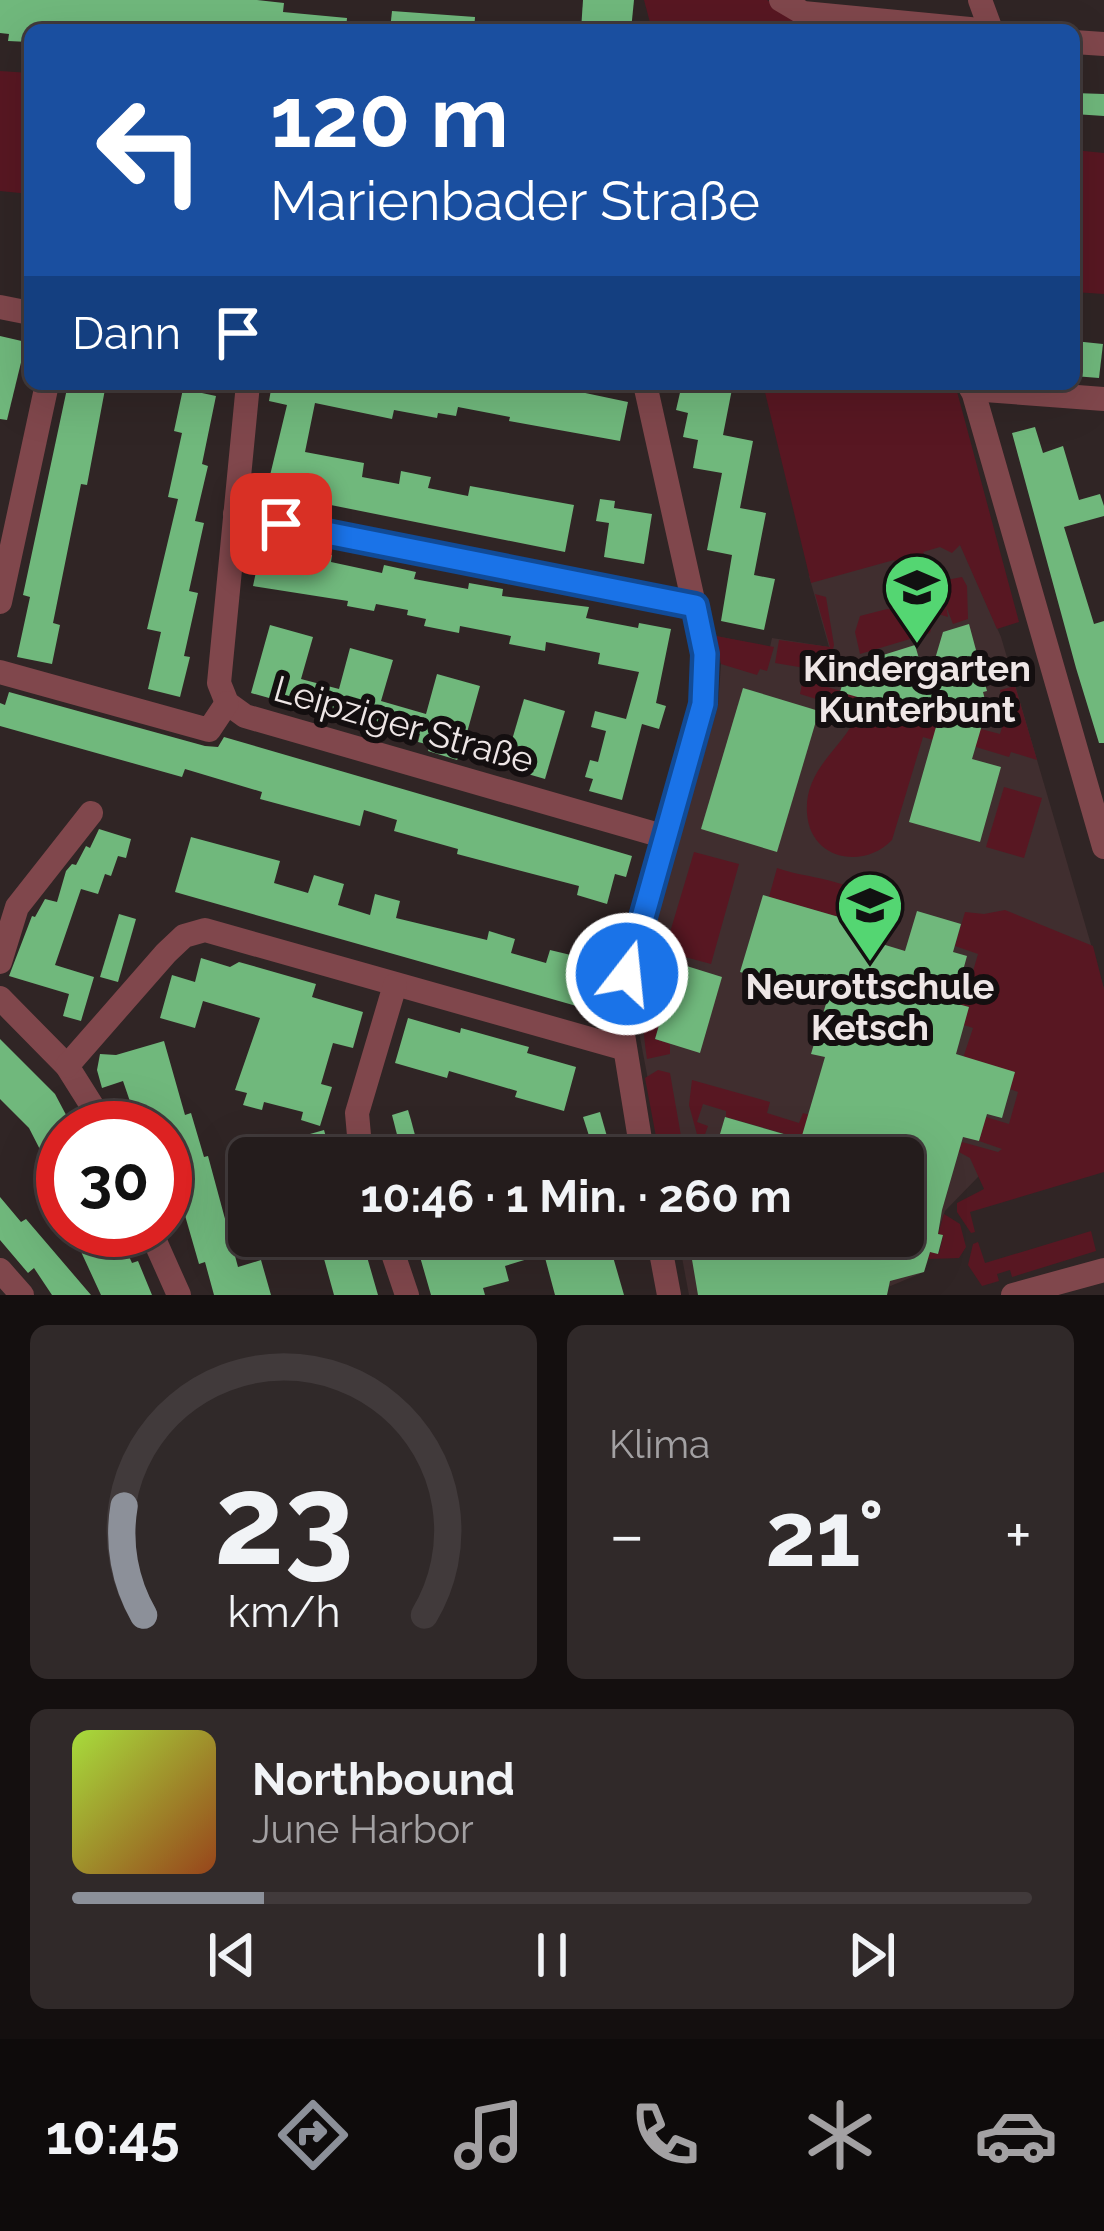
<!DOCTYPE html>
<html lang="de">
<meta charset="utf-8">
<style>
:root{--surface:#241c1c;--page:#302929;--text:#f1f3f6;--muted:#a3a1a3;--line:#413a3b;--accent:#8c9099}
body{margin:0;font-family:Raleway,sans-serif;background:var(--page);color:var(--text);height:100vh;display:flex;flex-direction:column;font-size:45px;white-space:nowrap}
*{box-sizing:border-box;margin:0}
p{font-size:39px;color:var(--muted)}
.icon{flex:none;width:66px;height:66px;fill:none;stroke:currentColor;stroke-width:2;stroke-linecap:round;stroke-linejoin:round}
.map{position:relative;height:1295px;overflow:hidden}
.side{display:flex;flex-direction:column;gap:30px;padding:30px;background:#140f0f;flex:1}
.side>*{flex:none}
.hud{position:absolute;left:24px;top:24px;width:1056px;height:366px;border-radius:18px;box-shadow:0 12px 48px #0002,0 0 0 3px var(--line);background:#1a4fa0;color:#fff;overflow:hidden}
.speed{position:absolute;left:36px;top:1101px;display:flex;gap:24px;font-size:60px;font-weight:700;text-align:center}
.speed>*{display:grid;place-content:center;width:156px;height:156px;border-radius:50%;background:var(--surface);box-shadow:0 12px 48px #0002,0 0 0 3px var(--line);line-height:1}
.speed .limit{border:18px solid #d22;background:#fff;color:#111}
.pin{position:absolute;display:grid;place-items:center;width:102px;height:102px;color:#fff;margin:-51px;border-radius:24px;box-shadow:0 6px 18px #0006}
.me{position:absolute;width:132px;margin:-66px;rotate:16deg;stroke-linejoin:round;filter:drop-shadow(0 0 9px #0008)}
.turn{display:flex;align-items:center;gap:42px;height:252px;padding:0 48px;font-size:54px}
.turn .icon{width:156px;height:156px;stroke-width:2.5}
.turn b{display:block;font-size:84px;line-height:102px}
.then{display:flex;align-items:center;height:114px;padding:0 48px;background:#0003;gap:24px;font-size:45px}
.big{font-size:90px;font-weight:700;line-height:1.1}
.side .widget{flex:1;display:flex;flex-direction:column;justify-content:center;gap:18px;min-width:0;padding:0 42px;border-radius:18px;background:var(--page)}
.side .dial{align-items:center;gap:0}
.dial svg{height:312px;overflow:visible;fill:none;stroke:var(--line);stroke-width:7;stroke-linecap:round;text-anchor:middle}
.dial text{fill:var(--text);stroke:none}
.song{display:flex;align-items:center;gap:36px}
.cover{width:144px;height:144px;border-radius:18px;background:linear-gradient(135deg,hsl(80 70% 55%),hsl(20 70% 35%))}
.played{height:12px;border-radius:6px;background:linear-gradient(90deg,var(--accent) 20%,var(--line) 20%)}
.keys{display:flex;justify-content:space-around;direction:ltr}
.heat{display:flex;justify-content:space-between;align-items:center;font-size:66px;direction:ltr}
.side .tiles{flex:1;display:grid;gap:30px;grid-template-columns:1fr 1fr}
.widget:last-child{grid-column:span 2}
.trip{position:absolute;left:228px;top:1137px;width:696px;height:120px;border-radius:18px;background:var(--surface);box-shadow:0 12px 48px #0002,0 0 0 3px var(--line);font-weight:700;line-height:120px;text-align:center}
.menu{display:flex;height:192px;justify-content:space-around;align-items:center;background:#0e0b0b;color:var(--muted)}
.menu .icon{width:84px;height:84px}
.menu .active{color:var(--accent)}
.menu b{font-size:54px;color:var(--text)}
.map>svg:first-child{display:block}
.built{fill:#402e2f}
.green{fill:#581722}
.building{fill:#70b87c}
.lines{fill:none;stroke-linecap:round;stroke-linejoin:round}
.minor{stroke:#80474c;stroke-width:24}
.route-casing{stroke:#114b97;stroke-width:30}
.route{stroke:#1a73e8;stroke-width:21}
.labels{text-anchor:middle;stroke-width:12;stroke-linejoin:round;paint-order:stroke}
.poi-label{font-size:36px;font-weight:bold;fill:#eee6e6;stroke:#140f10}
.street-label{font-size:36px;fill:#eee6e6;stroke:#140f10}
</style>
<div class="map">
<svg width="1104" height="1295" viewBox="0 0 1104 1295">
<rect width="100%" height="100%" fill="#302525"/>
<polygon class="built" points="955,532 1001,637 1104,989 1010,1144 945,1211 924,1272 869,1295 689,1295 678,1236 903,1236 903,1158 663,1158 638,1027 638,981 718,706 721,664 716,636 770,647 772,638 829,647 809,576"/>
<g class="green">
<polygon points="644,0 767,0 802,23 834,30 652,30"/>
<polygon points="0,71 30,73 30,194 0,191"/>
<polygon points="1074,150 1104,153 1104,294 1074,292"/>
<polygon points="763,384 955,384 1019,622 997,629 960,545 952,553 940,547 923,552 936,577 931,578 914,568 898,568 894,560 811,583"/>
<polygon points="962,577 967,586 968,619 953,624 946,606 948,617 935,613 930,633 860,654 855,632 860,616 887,609 928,612 937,597 936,582"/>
<path d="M815,594L826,597L834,645L824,686L979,732L981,729L1000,734L1006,715L1000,690L1015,686L1037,760L1011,752L1009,757L966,744L963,749L923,737L892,840C863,870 810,860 807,813C804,768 843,749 858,713L836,706L832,712L826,702L800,694L805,668L775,663L779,640L830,647Z"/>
<polygon points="716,636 774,647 767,671 760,669 757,675 721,664"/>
<polygon points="1004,787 1042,798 1024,858 986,847"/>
<path d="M694,852L739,864L711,964L674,954L659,957L654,976L671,983L655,1039L670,1044V1054L647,1059C640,1015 642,979 655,936L668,939Z"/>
<path d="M777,868C806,878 834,877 861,893L853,921L769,897Z"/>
<polygon points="1005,910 1093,946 1104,989 1104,1172 970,1212 975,1232 971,1233 957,1212 957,1203 984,1189 970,1158 959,1152 962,1142 998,1152 1002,1149 979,1141 986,1117 1009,1124 1018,1092 1010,1089 1015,1072 962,1061 973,1028 964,1025 969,1007 954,1003 959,983 969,985 978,954 955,946 965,912 984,914"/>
<polygon points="658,1070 670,1073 681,1136 689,1158 660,1158 645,1078"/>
<polygon points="692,1080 770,1102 767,1113 799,1123 803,1113 823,1119 817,1143 726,1117 726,1111 703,1104 697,1122 708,1126 704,1137 698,1138 689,1105"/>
<polygon points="944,1214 960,1224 966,1247 959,1258 928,1259 930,1252 939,1253 943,1236 938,1234"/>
<polygon points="1091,1231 1096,1251 1012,1277 1010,1270 997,1274 999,1281 982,1286 968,1265 973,1244 978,1242 985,1263"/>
</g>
<g class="building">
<polygon points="0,0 257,0 284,3 283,12 347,18 346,30 30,30 29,42 8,41 9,34 0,33"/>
<polygon points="583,0 634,0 631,30 581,30"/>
<polygon points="392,11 475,17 474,30 390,30"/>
<polygon points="1074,93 1104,94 1104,116 1074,114"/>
<polygon points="0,336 26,342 7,420 0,419"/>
<polygon points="1074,341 1103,344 1099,378 1074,376"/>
<polygon points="68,384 106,384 87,485 81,484 53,623 60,625 52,664 17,657 30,597 23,595"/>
<polygon points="272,384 572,384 571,390 628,402 620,441 509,421 510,417 458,407 456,416 438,413 437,418 394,410 392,419 315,403 305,452 364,463 362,477 399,484 401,471 431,477 428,488 468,496 470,486 574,505 565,552 266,492 287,405 269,401"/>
<polygon points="682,384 733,384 723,435 753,441 740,508 766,513 754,575 775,579 764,630 721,621 732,555 707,550 722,473 693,468 698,440 683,437 688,413 676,410"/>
<polygon points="183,389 216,396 202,464 208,466 195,521 204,523 189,591 198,593 184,656 190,657 180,697 148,689 161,632 147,629 178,499 168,497 182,433 174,431"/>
<polygon points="1035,427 1043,453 1063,446 1079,500 1100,494 1104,506 1104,516 1064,527 1094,624 1104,621 1104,743 1099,743 1076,668 1012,433"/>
<polygon points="600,499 615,501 614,508 652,514 644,564 604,557 609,523 596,521"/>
<polygon points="261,548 332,555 331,562 382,573 384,565 416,572 414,579 468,589 469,583 503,589 502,596 589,607 586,618 638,628 639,623 671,629 656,703 666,706 659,729 642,724 622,800 589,791 593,779 585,777 590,760 598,762 606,731 591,727 595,711 626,719 639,672 598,664 600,653 546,642 545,651 509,644 511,636 460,626 459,633 424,626 426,619 407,615 408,610 376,604 374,611 347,606 348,601 253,586"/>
<polygon points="969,624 987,691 983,692 987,708 972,759 1001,767 980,842 909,822 938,720 840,692 848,666 915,645 927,686 943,632"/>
<polygon points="270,625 313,637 301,679 339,689 350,648 393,660 381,701 426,714 437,674 480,686 461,754 457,760 428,751 430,745 418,742 420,734 376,721 374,728 331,717 334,708 296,697 294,705 251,693"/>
<polygon points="743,688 819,711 777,852 701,829"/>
<polygon points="9,692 205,746 218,747 224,737 571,838 632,856 626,877 615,874 607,904 577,895 579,886 457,854 458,849 394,831 397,820 364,810 360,826 260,799 262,792 185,769 182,777 0,726 0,703 5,705"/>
<polygon points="524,699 565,711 545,779 504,767"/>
<polygon points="99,829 131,839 126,858 118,856 111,876 105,874 98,894 81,889 55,965 94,977 81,1021 63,1016 69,994 9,976 32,916 35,917 45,899 57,902 66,871 72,864 76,865 86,846 90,848"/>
<polygon points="191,837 280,861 274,883 308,893 314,875 344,884 338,905 370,915 375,894 400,901 396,918 487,940 489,931 515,939 511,953 546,963 550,950 575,956 577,951 598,957 593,977 589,976 580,1007 175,892"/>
<polygon points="763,895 863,924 859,937 905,951 917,911 961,924 953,952 967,956 954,1003 969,1007 956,1054 1015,1072 1002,1118 987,1114 979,1141 963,1137 942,1210 938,1234 943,1235 938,1254 930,1252 924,1272 890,1281 887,1295 698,1295 688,1236 903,1236 903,1158 713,1158 725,1117 801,1139 825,1057 811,1054 828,997 740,972"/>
<polygon points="119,914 136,919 118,982 100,977"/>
<polygon points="201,958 230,967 239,962 316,984 312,997 363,1012 353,1048 333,1043 321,1084 332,1087 320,1126 301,1120 303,1112 264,1102 262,1110 243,1105 247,1093 235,1090 260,1018 203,1001 195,1028 160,1018 172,975 195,982"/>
<polygon points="677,963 722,977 700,1053 655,1039"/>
<polygon points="408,1018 460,1033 461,1028 529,1047 527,1053 576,1067 564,1111 515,1097 517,1091 449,1071 447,1078 395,1063"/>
<polygon points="0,1039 55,1094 73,1128 63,1128 63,1205 44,1173 50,1169 29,1128 0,1099"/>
<polygon points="164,1041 185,1115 191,1113 204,1157 208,1156 238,1267 261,1260 271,1295 214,1295 205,1262 199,1264 184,1212 177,1214 165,1175 165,1128 144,1128 142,1120 137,1122 123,1081 102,1088 97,1070 100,1054 116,1055"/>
<polygon points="408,1110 411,1120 421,1158 403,1158 392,1115"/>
<polygon points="600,1112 608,1140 592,1145 583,1117"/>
<polygon points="324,1130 332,1158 294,1158 289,1140"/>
<polygon points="478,1139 483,1158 428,1158 428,1153"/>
<polygon points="0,1197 21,1222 26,1219 91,1295 52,1295 34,1268 28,1273 0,1240"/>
<polygon points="71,1230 117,1230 132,1263 138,1261 152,1295 101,1295"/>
<polygon points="336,1236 361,1236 378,1295 334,1295 321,1248 338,1243"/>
<polygon points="414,1236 467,1236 472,1256 539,1236 607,1236 624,1295 555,1295 544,1254 505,1266 509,1281 483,1288 485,1295 431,1295"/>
</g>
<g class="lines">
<g class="minor">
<polyline points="781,0 803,13 980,30"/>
<polyline points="980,0 991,30"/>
<polyline points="1074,42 1104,44"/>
<polyline points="0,307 30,313"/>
<polyline points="248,384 219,683 227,703 245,716 666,837"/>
<polyline points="971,384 1104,847"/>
<polyline points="971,389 1104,399"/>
<polyline points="235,514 695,606"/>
<polyline points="0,602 47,384"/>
<polyline points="0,672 209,730 227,703"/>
<polyline points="0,962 17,907 91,813"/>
<polyline points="0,998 67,1066 106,1128"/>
<polyline points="67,1066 166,953 184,936 205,930 622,1048"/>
<polyline points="361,1158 357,1113 395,985"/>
<polyline points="643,1158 619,1010 703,704 705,654 645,384"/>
<polyline points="150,1230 179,1295"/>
<polyline points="387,1236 407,1295"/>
<polyline points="658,1236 669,1295"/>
<polyline points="0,1270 22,1295"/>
<polyline points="1013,1295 1104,1270"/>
</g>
</g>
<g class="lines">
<defs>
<polyline id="route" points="281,524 695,606 705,654 703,704 627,974"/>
</defs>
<use href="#route" class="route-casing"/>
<use href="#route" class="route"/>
</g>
<defs>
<symbol id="school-pin" viewBox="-11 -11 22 30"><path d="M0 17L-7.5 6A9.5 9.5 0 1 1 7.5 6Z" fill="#54d672" stroke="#140f10"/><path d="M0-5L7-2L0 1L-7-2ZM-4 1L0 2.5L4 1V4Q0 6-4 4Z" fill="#111"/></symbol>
</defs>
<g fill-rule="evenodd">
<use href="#school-pin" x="879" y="549" width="76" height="104"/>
<use href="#school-pin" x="832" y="867" width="76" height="104"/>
</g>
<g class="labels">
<g class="poi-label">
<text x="917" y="681">Kindergarten<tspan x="917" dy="41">Kunterbunt</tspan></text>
<text x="870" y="999">Neurottschule<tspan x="870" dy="41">Ketsch</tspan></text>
</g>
<g class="street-label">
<text transform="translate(404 724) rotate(16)" y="13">Leipziger Straße</text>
</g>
</g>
</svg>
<div class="speed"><div class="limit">30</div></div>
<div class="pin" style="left:281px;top:524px;background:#d93025"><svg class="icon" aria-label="arrive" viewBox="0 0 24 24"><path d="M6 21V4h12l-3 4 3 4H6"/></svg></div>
<svg class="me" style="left:627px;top:974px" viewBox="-20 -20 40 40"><circle r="17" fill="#1a73e8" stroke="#fff" stroke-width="3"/><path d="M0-11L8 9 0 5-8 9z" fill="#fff"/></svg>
<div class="trip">10:46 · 1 Min. · 260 m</div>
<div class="hud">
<div class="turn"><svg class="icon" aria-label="left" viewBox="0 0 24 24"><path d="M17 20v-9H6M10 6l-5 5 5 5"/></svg><div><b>120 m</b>Marienbader Straße</div></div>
<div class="then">Dann<svg class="icon" aria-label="arrive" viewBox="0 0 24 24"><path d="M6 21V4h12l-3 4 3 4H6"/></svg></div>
</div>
</div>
<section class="side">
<div class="tiles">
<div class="widget dial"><svg viewBox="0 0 100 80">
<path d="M14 69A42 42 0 1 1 86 69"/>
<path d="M14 69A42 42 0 0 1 9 41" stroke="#8c9099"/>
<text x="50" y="56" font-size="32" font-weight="700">23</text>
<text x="50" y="72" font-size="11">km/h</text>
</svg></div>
<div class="widget"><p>Klima</p>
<div class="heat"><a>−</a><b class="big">21°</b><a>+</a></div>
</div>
<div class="widget">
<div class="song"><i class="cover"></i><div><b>Northbound</b><p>June Harbor</p></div></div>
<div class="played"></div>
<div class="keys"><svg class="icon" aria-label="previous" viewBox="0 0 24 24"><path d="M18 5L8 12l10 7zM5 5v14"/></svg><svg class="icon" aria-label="pause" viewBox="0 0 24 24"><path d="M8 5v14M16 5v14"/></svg><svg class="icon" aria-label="next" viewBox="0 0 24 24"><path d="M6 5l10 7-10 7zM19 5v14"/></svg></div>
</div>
</div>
</section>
<nav class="menu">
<b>10:45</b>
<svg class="icon active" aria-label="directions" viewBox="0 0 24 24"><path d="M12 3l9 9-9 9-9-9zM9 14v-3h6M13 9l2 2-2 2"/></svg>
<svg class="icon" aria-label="music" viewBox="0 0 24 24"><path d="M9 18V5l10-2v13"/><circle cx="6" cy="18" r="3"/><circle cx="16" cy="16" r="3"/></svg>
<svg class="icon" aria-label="phone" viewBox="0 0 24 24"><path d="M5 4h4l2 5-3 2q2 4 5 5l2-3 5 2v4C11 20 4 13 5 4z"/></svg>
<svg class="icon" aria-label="climate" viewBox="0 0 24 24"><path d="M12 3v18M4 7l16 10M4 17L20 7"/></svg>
<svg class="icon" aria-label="car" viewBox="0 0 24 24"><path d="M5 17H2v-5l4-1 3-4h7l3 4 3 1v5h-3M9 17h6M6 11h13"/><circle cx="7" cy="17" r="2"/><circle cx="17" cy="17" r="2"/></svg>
</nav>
